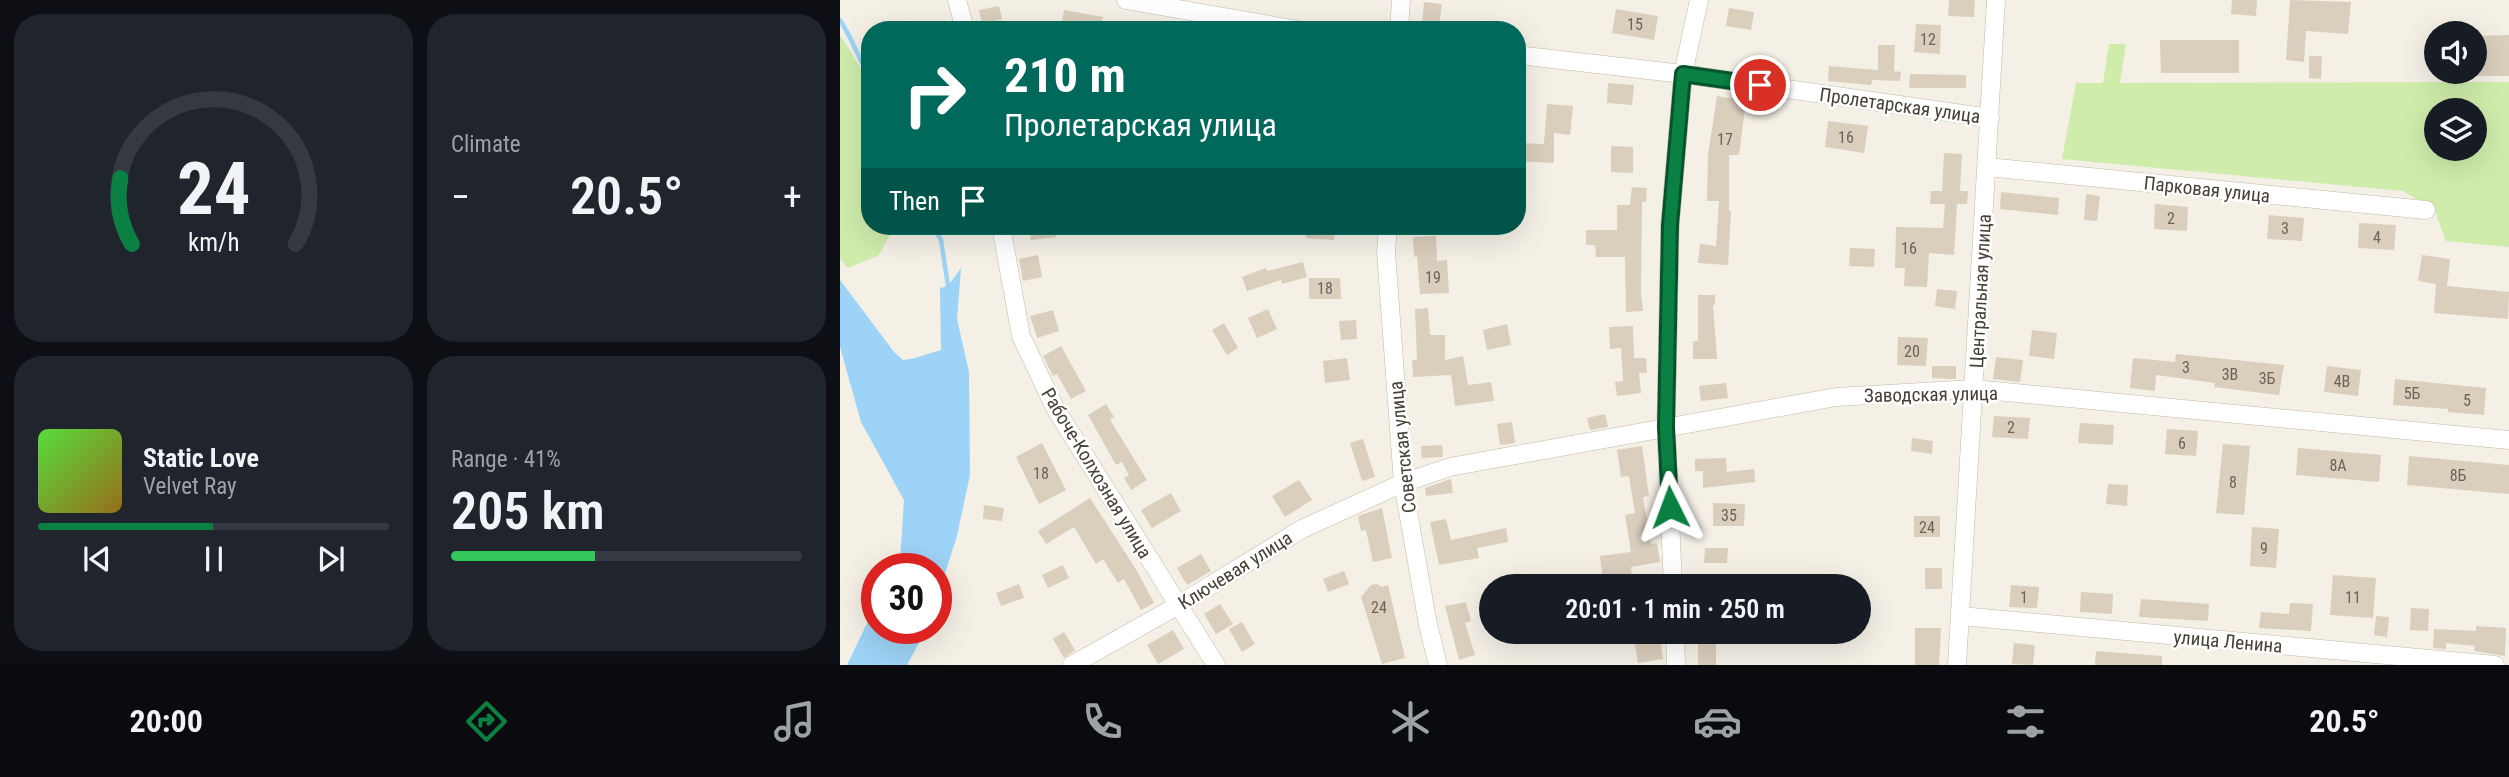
<!DOCTYPE html>
<meta charset="utf-8">
<style>
:root{--surface:#171b24;--page:#20242c;--text:#f1f3f6;--muted:#9ea1a6;--line:#363941;--accent:#0b8043}
body{margin:0;font-family:"Roboto Condensed",sans-serif;background:var(--page);color:var(--text);height:100vh;display:flex;flex-direction:column;font-size:26px;white-space:nowrap}
*{box-sizing:border-box;margin:0}
p{font-size:23px;color:var(--muted)}
.icon{flex:none;width:38px;height:38px;fill:none;stroke:currentColor;stroke-width:2;stroke-linecap:round;stroke-linejoin:round}
.map{position:relative;flex:1;overflow:hidden}
.details{display:flex;flex-direction:column;gap:14px;padding:14px;background:#0d0f14;width:840px}
.details>*{flex:none}
.banner{position:absolute;left:21px;top:21px;width:665px;height:214px;border-radius:28px;box-shadow:0 7px 28px #0002;background:#00695c;color:#fff;overflow:hidden}
.buttons{position:absolute;left:1584px;top:21px;display:grid;gap:14px}
.buttons a{display:grid;place-items:center;width:63px;height:63px;border-radius:50%;background:var(--surface);box-shadow:0 7px 28px #0002;font-size:35px}
.speed{position:absolute;left:21px;top:553px;display:flex;gap:14px;font-size:35px;font-weight:700;text-align:center}
.speed>*{display:grid;place-content:center;width:91px;height:91px;border-radius:50%;background:var(--surface);box-shadow:0 7px 28px #0002;line-height:1}
.speed .limit{border:10px solid #d22;background:#fff;color:#111}
.pin{position:absolute;display:grid;place-items:center;width:60px;height:60px;color:#fff;margin:-30px;border:4px solid #fff;border-radius:50%;box-shadow:0 2px 7px #0007}
.me{position:absolute;width:77px;margin:-38px;rotate:357deg;stroke-linejoin:round;filter:drop-shadow(0 0 5px #0008)}
.turn{display:flex;align-items:center;gap:24px;height:147px;padding:0 28px;font-size:32px}
.turn .icon{width:91px;height:91px;stroke-width:2.5}
.turn b{display:block;font-size:49px;line-height:60px}
.then{display:flex;align-items:center;height:66px;padding:0 28px;background:#0003;gap:14px;font-size:26px}
.big{font-size:52px;font-weight:600;line-height:1.1}
.details .card{flex:1;display:flex;flex-direction:column;justify-content:center;gap:10px;min-width:0;padding:0 24px;border-radius:28px;background:var(--page)}
.details .dial{align-items:center;gap:0}
.dial svg{height:182px;overflow:visible;fill:none;stroke:var(--line);stroke-width:7;stroke-linecap:round;text-anchor:middle}
.dial text{fill:var(--text);stroke:none}
.song{display:flex;align-items:center;gap:21px}
.cover{width:84px;height:84px;border-radius:10px;background:linear-gradient(135deg,hsl(110 70% 55%),hsl(40 70% 35%))}
.played{height:7px;border-radius:4px;background:linear-gradient(90deg,var(--accent) 50%,var(--line) 50%)}
.keys{display:flex;justify-content:space-around;direction:ltr}
.heat{display:flex;justify-content:space-between;align-items:center;font-size:38px;direction:ltr}
.charge{height:10px;border-radius:5px;background:linear-gradient(90deg,#34c759 41%,var(--line) 0)}
.details .tiles{flex:1;display:grid;gap:14px;grid-template-columns:repeat(2,1fr)}
.trip{position:absolute;left:639px;top:574px;width:392px;height:70px;border-radius:35px;background:var(--surface);box-shadow:0 7px 28px #0002;font-weight:600;line-height:70px;text-align:center}
.tab-bar{display:flex;height:112px;justify-content:space-around;align-items:center;background:#090b0e;color:var(--muted)}
.tab-bar .icon{width:49px;height:49px}
.tab-bar .on{color:var(--accent)}
.tab-bar b{font-size:32px;color:var(--text)}
main{display:flex;flex:1;min-height:0}
.map>svg:first-child{display:block}
.green{fill:#cfecab;fill-rule:evenodd}
.water{fill:#9dd3f6}
.lines{fill:none;stroke-linecap:round;stroke-linejoin:round}
.stream{stroke:#9dd3f6;stroke-width:4.5}
.building{fill:#dacebd}
.minor-casing{stroke:#c3baab;stroke-width:19}
.minor{stroke:#fff;stroke-width:18}
.route-casing{stroke:#07532c;stroke-width:18}
.route{stroke:#0b8043;stroke-width:12}
.labels{text-anchor:middle;stroke-width:5;stroke-linejoin:round;paint-order:stroke}
.number-label{font-size:16px;fill:#6c6457}
.street-label{font-size:19px;fill:#474035;stroke:#fff}
</style>
<main>
<section class="details">
<div class="tiles">
<div class="card dial"><svg viewBox="0 0 100 80">
<path d="M14 69A42 42 0 1 1 86 69"/>
<path d="M14 69A42 42 0 0 1 9 40" stroke="#0b8043"/>
<text x="50" y="56" font-size="32" font-weight="700">24</text>
<text x="50" y="72" font-size="11">km/h</text>
</svg></div>
<div class="card"><p>Climate</p>
<div class="heat"><a>−</a><b class="big">20.5°</b><a>+</a></div>
</div>
<div class="card">
<div class="song"><i class="cover"></i><div><b>Static Love</b><p>Velvet Ray</p></div></div>
<div class="played"></div>
<div class="keys"><svg class="icon" aria-label="previous" viewBox="0 0 24 24"><path d="M18 5L8 12l10 7zM5 5v14"/></svg><svg class="icon" aria-label="pause" viewBox="0 0 24 24"><path d="M8 5v14M16 5v14"/></svg><svg class="icon" aria-label="next" viewBox="0 0 24 24"><path d="M6 5l10 7-10 7zM19 5v14"/></svg></div>
</div>
<div class="card"><p>Range · 41%</p><b class="big">205 km</b><div class="charge"></div></div>
</div>
</section>
<div class="map">
<svg width="1669" height="665" viewBox="0 0 1669 665">
<rect width="100%" height="100%" fill="#f4f0e6"/>
<g class="green">
<polygon points="0,35 30,83 30,226 55,226 39,255 8,268 0,259"/>
<path d="M1269,44H1286L1280,83L1669,82V247L1606,241L1595,211L1563,191L1222,159L1236,83H1263ZM1596,110H1634V149H1596Z"/>
</g>
<g class="water">
<polygon points="121,268 117,319 129,372 130,475 117,536 96,602 96,569 55,569 60,561 64,500 21,422 0,347 0,280 54,352 63,360 75,358 101,350 100,288 108,286"/>
<polygon points="37,602 37,628 87,628 67,665 7,665"/>
</g>
<g class="lines">
<g class="stream">
<path d="M0,20C13,40 18,58 30,77"/>
<polyline points="93,226 101,240 108,286"/>
</g>
</g>
<g class="building">
<polygon points="1109,0 1135,0 1134,17 1108,16"/>
<polygon points="1392,0 1417,0 1416,16 1391,14"/>
<polygon points="1450,0 1511,2 1508,34 1466,31 1464,62 1446,60"/>
<polygon points="584,2 602,4 599,27 582,26"/>
<polygon points="159,6 162,19 142,24 139,10"/>
<polygon points="889,8 914,12 911,30 886,26"/>
<polygon points="776,9 818,16 814,40 772,33"/>
<polygon points="224,10 263,17 260,30 221,30"/>
<polygon points="1076,24 1101,25 1100,54 1074,52"/>
<polygon points="1669,35 1669,76 1634,76 1634,36"/>
<polygon points="1320,40 1399,40 1399,73 1321,73"/>
<polygon points="1038,45 1055,45 1054,71 1061,72 1060,81 1032,80 1031,85 988,81 989,66 1038,70"/>
<polygon points="1469,56 1482,56 1481,79 1469,78"/>
<polygon points="1070,74 1126,75 1126,88 1069,88"/>
<polygon points="768,83 794,85 792,105 767,103"/>
<polygon points="877,96 906,101 899,155 889,155 889,211 891,211 888,265 858,263 860,244 876,246 879,201 867,201 868,155"/>
<polygon points="707,104 733,106 730,135 714,133 714,163 677,161 677,143 704,144"/>
<polygon points="988,121 1028,126 1024,153 985,147"/>
<polygon points="771,146 793,147 793,173 771,172"/>
<polygon points="1104,153 1122,154 1120,191 1128,191 1127,204 1117,204 1114,255 1089,253 1087,287 1064,286 1065,268 1055,268 1056,227 1103,228 1105,204 1090,204 1091,191 1102,191"/>
<polygon points="792,187 807,188 806,202 802,202 801,292 803,311 786,312 785,257 756,257 755,245 746,245 746,230 777,230 777,205 790,205"/>
<polygon points="1161,192 1219,198 1218,215 1160,209"/>
<polygon points="1246,194 1260,196 1257,221 1244,220"/>
<polygon points="1315,204 1348,207 1347,231 1314,229"/>
<polygon points="1429,215 1464,218 1462,241 1427,239"/>
<polygon points="1519,223 1556,225 1554,250 1518,248"/>
<polygon points="190,226 214,226 216,237 191,240"/>
<polygon points="466,226 495,226 494,240 466,238"/>
<polygon points="596,236 597,261 607,260 609,293 580,294 577,256 574,257 573,237"/>
<polygon points="1010,248 1035,249 1034,267 1009,266"/>
<polygon points="198,255 202,277 183,281 179,259"/>
<polygon points="1582,255 1610,259 1607,286 1669,292 1668,319 1594,313 1596,284 1578,281"/>
<polygon points="463,262 467,277 442,284 441,280 407,291 402,277 426,268 427,271"/>
<polygon points="469,278 500,278 501,299 469,299"/>
<polygon points="1097,289 1117,291 1115,309 1095,306"/>
<polygon points="858,295 875,295 875,305 873,305 877,359 853,359 853,341 858,341"/>
<polygon points="588,308 590,335 605,335 605,360 623,356 628,385 651,382 654,401 615,406 611,375 573,377 572,360 577,360 575,309"/>
<polygon points="428,309 437,329 417,338 408,318"/>
<polygon points="213,310 219,331 197,338 190,316"/>
<polygon points="516,320 517,339 501,340 499,321"/>
<polygon points="384,323 398,348 387,355 372,330"/>
<polygon points="667,324 671,345 647,350 643,330"/>
<polygon points="793,326 794,358 806,358 807,373 799,373 801,393 777,396 775,382 783,381 781,348 770,349 769,327"/>
<polygon points="1192,330 1217,333 1214,359 1189,356"/>
<polygon points="1058,337 1088,338 1086,366 1057,365"/>
<polygon points="221,346 246,391 231,399 217,374 213,376 203,356"/>
<polygon points="1336,354 1444,365 1439,395 1374,387 1375,383 1316,375 1315,391 1290,388 1293,358 1335,362"/>
<polygon points="1156,357 1183,360 1180,382 1153,379"/>
<polygon points="507,358 510,380 485,383 483,361"/>
<polygon points="1092,366 1116,366 1116,379 1092,378"/>
<polygon points="1487,366 1521,370 1518,396 1484,392"/>
<polygon points="1555,379 1646,388 1644,415 1608,412 1608,409 1553,405"/>
<polygon points="886,383 888,398 861,401 859,386"/>
<polygon points="266,404 274,417 270,420 307,480 291,490 284,478 289,475 282,462 276,465 248,415"/>
<polygon points="765,414 768,427 750,430 747,418"/>
<polygon points="1154,416 1190,418 1188,439 1152,437"/>
<polygon points="672,422 675,443 660,445 657,424"/>
<polygon points="1240,423 1274,425 1273,445 1238,443"/>
<polygon points="1327,429 1358,431 1356,456 1325,454"/>
<polygon points="1072,438 1093,441 1092,454 1071,451"/>
<polygon points="523,439 535,477 522,481 510,443"/>
<polygon points="202,443 226,490 199,504 176,457"/>
<polygon points="1383,444 1410,446 1404,515 1376,513"/>
<polygon points="602,445 603,457 582,458 581,446"/>
<polygon points="802,446 809,496 803,497 811,544 817,543 820,562 791,567 792,578 763,581 760,556 791,552 785,515 795,513 789,476 781,477 777,450"/>
<polygon points="1458,448 1541,455 1539,482 1456,475"/>
<polygon points="1569,456 1669,465 1669,494 1567,485"/>
<polygon points="886,458 887,472 914,469 915,482 863,488 863,471 855,471 855,459"/>
<polygon points="611,479 613,493 586,496 585,488"/>
<polygon points="459,480 472,500 445,517 432,496"/>
<polygon points="1268,484 1288,485 1287,506 1266,504"/>
<polygon points="331,493 341,511 312,528 301,510"/>
<polygon points="250,498 297,571 314,603 301,610 284,579 278,583 263,559 256,564 234,527 206,544 198,531"/>
<polygon points="873,503 905,504 904,526 873,526"/>
<polygon points="144,505 164,508 162,521 143,519"/>
<polygon points="542,508 552,558 533,562 526,530 521,531 518,516"/>
<rect x="1074" y="516" width="26" height="21"/>
<polygon points="606,519 611,540 666,528 668,542 637,548 639,558 599,565 590,522"/>
<polygon points="1412,527 1439,529 1436,568 1410,566"/>
<polygon points="865,548 888,548 887,563 864,563"/>
<polygon points="361,554 371,571 347,585 337,568"/>
<polygon points="223,565 229,578 208,588 202,575"/>
<rect x="1085" y="568" width="17" height="21"/>
<polygon points="504,571 509,584 488,592 483,579"/>
<polygon points="1493,575 1536,578 1533,618 1490,615"/>
<polygon points="179,584 184,598 161,606 156,593"/>
<polygon points="537,584 542,587 548,585 565,658 542,664 521,597 531,585"/>
<polygon points="1171,585 1199,587 1197,608 1169,607"/>
<polygon points="1241,592 1273,594 1272,614 1240,612"/>
<polygon points="1301,599 1369,604 1368,621 1299,617"/>
<polygon points="626,602 631,621 625,623 635,655 619,660 605,606"/>
<polygon points="1450,603 1473,604 1471,631 1419,628 1421,612 1449,614"/>
<polygon points="380,604 393,624 376,634 364,614"/>
<polygon points="1571,608 1589,609 1588,631 1570,630"/>
<polygon points="1536,616 1549,617 1547,637 1534,635"/>
<polygon points="402,622 415,644 402,652 389,629"/>
<polygon points="1636,626 1666,628 1665,656 1634,651 1635,646 1606,643 1606,649 1593,648 1594,629 1636,631"/>
<polygon points="1075,628 1101,628 1099,665 1075,665"/>
<polygon points="333,630 344,649 318,664 307,645"/>
<polygon points="224,632 235,650 224,658 213,639"/>
<polygon points="793,632 819,632 823,659 798,663"/>
<rect x="858" y="632" width="18" height="33"/>
<polygon points="1174,643 1195,645 1193,665 1172,664"/>
<polygon points="1256,651 1322,656 1322,665 1255,665"/>
</g>
<g class="lines">
<defs>
<g id="minor">
<polyline points="117,0 125,30"/>
<polyline points="286,0 458,30"/>
<polyline points="559,30 561,0"/>
<polyline points="677,55 843,74 1150,118"/>
<polyline points="1147,167 1586,210"/>
<polyline points="161,226 181,336 215,408 376,665"/>
<polyline points="548,226 546,252 563,483 588,625 598,665"/>
<polyline points="833,586 826,427 830,224 843,74 859,0"/>
<polyline points="1121,616 1655,665"/>
<polyline points="835,632 836,665"/>
<polyline points="232,665 337,606 462,529 563,483 610,467 996,397 1134,389 1669,440"/>
<polyline points="1117,665 1156,0"/>
</g>
</defs>
<use href="#minor" class="minor-casing"/>
<use href="#minor" class="minor"/>
</g>
<g class="lines">
<defs>
<polyline id="route" points="830,507 826,427 830,225 843,74 920,85"/>
</defs>
<use href="#route" class="route-casing"/>
<use href="#route" class="route"/>
</g>
<g class="labels">
<g class="number-label">
<text x="795" y="30">15</text>
<text x="1088" y="45">12</text>
<text x="1006" y="143">16</text>
<text x="885" y="145">17</text>
<text x="1331" y="224">2</text>
<text x="1445" y="234">3</text>
<text x="1537" y="243">4</text>
<text x="1069" y="254">16</text>
<text x="593" y="283">19</text>
<text x="485" y="294">18</text>
<text x="1072" y="357">20</text>
<text x="1346" y="373">3</text>
<text x="1390" y="380">3В</text>
<text x="1427" y="384">3Б</text>
<text x="1502" y="387">4В</text>
<text x="1572" y="399">5Б</text>
<text x="1627" y="406">5</text>
<text x="1171" y="433">2</text>
<text x="1342" y="449">6</text>
<text x="1498" y="471">8А</text>
<text x="201" y="479">18</text>
<text x="1618" y="481">8Б</text>
<text x="1393" y="488">8</text>
<text x="889" y="521">35</text>
<text x="1087" y="533">24</text>
<text x="1424" y="554">9</text>
<text x="1184" y="603">1</text>
<text x="1513" y="603">11</text>
<text x="539" y="613">24</text>
</g>
<g class="street-label">
<text transform="translate(1060 105) rotate(8)" y="7">Пролетарская улица</text>
<text transform="translate(1367 189) rotate(6)" y="7">Парковая улица</text>
<text transform="translate(1140 291) rotate(-87)" y="7">Центральная улица</text>
<text transform="translate(1091 394) rotate(-1)" y="7">Заводская улица</text>
<text transform="translate(562 447) rotate(-96)" y="7">Советская улица</text>
<text transform="translate(257 473) rotate(59)" y="7">Рабоче-Колхозная улица</text>
<text transform="translate(395 570) rotate(-32)" y="7">Ключевая улица</text>
<text transform="translate(1388 641) rotate(5)" y="7">улица Ленина</text>
</g>
</g>
</svg>
<div class="buttons">
<a><svg class="icon" aria-label="sound" viewBox="0 0 24 24"><path d="M4 9h4l5-4v14l-5-4H4zM17 9q2 3 0 6"/></svg></a>
<a><svg class="icon" aria-label="layers" viewBox="0 0 24 24"><path d="M12 4l9 5-9 5-9-5zM3 14l9 5 9-5"/></svg></a>
</div>
<div class="speed"><div class="limit">30</div></div>
<div class="pin" style="left:920px;top:85px;background:#d93025"><svg class="icon" aria-label="arrive" viewBox="0 0 24 24"><path d="M6 21V4h12l-3 4 3 4H6"/></svg></div>
<svg class="me" style="left:830px;top:507px" viewBox="-20 -20 40 40"><path d="M0-17L14 15 0 8-14 15z" fill="#0b8043" stroke="#fff" stroke-width="4"/></svg>
<div class="trip">20:01 · 1 min · 250 m</div>
<div class="banner">
<div class="turn"><svg class="icon" aria-label="right" viewBox="0 0 24 24"><path d="M7 20v-9h11M14 6l5 5-5 5"/></svg><div><b>210 m</b>Пролетарская улица</div></div>
<div class="then">Then<svg class="icon" aria-label="arrive" viewBox="0 0 24 24"><path d="M6 21V4h12l-3 4 3 4H6"/></svg></div>
</div>
</div>
</main>
<nav class="tab-bar">
<b>20:00</b>
<svg class="icon on" aria-label="directions" viewBox="0 0 24 24"><path d="M12 3l9 9-9 9-9-9zM9 14v-3h6M13 9l2 2-2 2"/></svg>
<svg class="icon" aria-label="music" viewBox="0 0 24 24"><path d="M9 18V5l10-2v13"/><circle cx="6" cy="18" r="3"/><circle cx="16" cy="16" r="3"/></svg>
<svg class="icon" aria-label="phone" viewBox="0 0 24 24"><path d="M5 4h4l2 5-3 2q2 4 5 5l2-3 5 2v4C11 20 4 13 5 4z"/></svg>
<svg class="icon" aria-label="climate" viewBox="0 0 24 24"><path d="M12 3v18M4 7l16 10M4 17L20 7"/></svg>
<svg class="icon" aria-label="car" viewBox="0 0 24 24"><path d="M5 17H2v-5l4-1 3-4h7l3 4 3 1v5h-3M9 17h6M6 11h13"/><circle cx="7" cy="17" r="2"/><circle cx="17" cy="17" r="2"/></svg>
<svg class="icon" aria-label="filters" viewBox="0 0 24 24"><path d="M4 7h16M4 17h16"/><circle cx="9" cy="7" r="2"/><circle cx="15" cy="17" r="2"/></svg>
<b>20.5°</b>
</nav>
